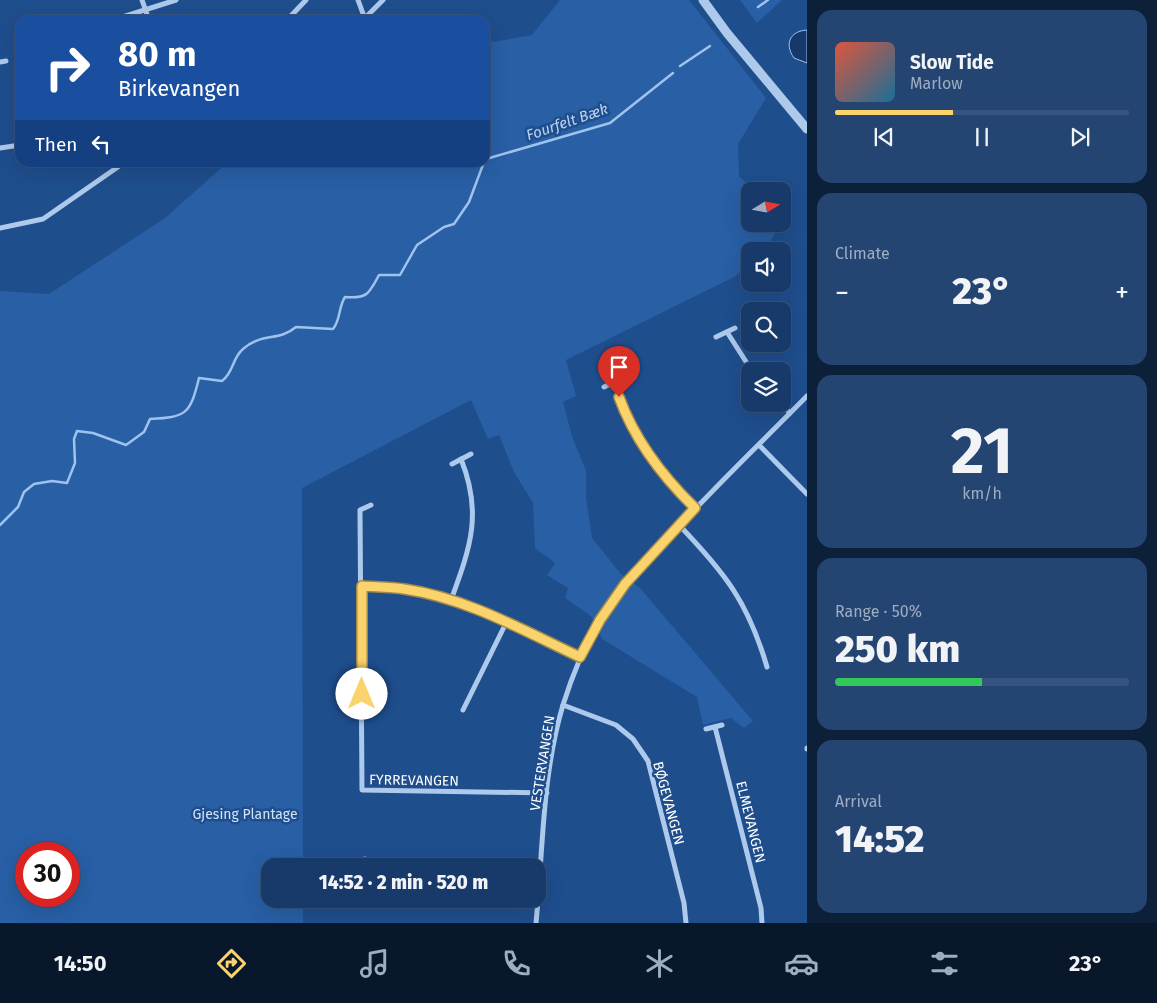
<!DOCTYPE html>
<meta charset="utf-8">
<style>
:root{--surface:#173a6a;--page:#244572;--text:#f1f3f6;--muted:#9eadc1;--line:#36547e;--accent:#fad36d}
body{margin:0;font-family:"Fira Sans",sans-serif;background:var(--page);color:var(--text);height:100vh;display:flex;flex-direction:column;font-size:19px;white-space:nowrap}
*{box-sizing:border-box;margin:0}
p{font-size:16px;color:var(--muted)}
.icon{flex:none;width:28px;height:28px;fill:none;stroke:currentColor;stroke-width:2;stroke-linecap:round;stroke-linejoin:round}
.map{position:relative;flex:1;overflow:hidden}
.panel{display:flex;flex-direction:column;gap:10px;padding:10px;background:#0d203a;width:350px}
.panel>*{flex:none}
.guide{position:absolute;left:15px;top:15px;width:475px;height:152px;border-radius:15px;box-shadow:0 5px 20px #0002,0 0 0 1px var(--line);background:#1a4fa0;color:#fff;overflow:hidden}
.needle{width:32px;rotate:79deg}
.tools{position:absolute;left:741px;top:182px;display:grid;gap:10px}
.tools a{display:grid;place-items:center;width:50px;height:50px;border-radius:10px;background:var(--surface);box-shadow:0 5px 20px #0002,0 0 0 1px var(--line);font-size:25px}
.speed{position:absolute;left:15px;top:842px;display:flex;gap:10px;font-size:25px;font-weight:700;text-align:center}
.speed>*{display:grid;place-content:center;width:65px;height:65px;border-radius:50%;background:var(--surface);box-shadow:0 5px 20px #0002,0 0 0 1px var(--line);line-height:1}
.speed .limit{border:8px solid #d22;background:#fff;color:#111}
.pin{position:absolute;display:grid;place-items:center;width:42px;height:42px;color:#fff;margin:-51px -21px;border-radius:50% 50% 50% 0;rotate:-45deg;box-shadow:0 0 5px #0007}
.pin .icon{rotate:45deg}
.me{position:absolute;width:55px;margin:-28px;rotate:0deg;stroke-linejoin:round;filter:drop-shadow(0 0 4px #0008)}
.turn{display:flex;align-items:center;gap:18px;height:105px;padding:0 20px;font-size:22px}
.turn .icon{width:65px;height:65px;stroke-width:2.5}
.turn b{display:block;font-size:35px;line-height:42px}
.then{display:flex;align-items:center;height:48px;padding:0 20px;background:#0003;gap:10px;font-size:19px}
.big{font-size:38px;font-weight:800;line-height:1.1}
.panel .tile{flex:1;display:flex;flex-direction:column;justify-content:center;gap:8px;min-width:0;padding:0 18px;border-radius:15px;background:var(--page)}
.panel .dial{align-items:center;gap:0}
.dial b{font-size:65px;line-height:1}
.song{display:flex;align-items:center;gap:15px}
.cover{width:60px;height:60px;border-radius:8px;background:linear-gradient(135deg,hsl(10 70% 55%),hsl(200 70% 35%))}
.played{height:5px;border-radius:2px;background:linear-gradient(90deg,var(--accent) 40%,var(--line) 40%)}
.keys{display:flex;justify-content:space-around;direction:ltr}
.heat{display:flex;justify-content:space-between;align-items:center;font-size:28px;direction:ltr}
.charge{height:8px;border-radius:4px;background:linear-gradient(90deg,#34c759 50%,var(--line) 0)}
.trip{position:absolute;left:261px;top:858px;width:285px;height:50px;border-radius:15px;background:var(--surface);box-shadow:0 5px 20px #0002,0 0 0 1px var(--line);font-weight:800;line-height:50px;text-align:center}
.menu{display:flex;height:80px;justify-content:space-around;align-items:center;background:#09172a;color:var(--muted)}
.menu .icon{width:35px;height:35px}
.menu .on{color:var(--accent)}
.menu b{font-size:22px;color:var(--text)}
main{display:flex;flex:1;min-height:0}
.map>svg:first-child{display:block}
.green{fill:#285fa5;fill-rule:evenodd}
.water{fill:#15396c;stroke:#a0c3ee}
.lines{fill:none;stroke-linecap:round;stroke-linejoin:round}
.stream{stroke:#a0c3ee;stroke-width:2.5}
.minor{stroke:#adc9ec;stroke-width:5}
.tertiary{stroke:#adc9ec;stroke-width:9}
.route-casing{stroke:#a28947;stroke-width:12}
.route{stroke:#fad36d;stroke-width:9}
.labels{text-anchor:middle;stroke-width:5;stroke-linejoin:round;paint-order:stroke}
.street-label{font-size:14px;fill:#fff;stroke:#1f4e8d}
.park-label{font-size:14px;fill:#d2e3f9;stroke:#1f4e8d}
.water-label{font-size:15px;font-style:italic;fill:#b9d3f3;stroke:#1f4e8d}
</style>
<main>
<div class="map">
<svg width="807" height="923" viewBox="0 0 807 923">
<rect width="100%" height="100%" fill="#1f4e8d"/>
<g class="green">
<path d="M560,0H689L766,98L738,144L739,176L755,191H750V224H780L765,251H750V265L734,277L566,360L576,396L563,402L572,436L586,471V497L592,538L620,573L640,588L753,721L744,728L731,718L703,725L697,697L602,639L591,616L565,598L568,588L547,575L555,563L535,548L533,503L514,472L499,435L488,439L471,400L302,488L303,866H270V899H303V923H0V291L49,294L165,218L227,163L485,162V37L493,42L532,35ZM26,854H69V896H26Z"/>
<polygon points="740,0 782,0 757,23"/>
</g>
<path class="water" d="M807,30V63L794,58C784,44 790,31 807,30Z"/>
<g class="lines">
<g class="stream">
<polyline points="758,7 768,0"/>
<polyline points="680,66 710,46"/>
<polyline points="485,161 486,159 610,123 673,73"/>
<path d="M0,525L18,507L24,492L34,484L52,481L67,483L75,463L74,439L77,431L93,433L126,445L144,432L150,419C186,417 190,415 199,378L222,381C234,372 232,358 243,349C263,332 278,342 296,327L333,329C341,319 338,308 345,297C367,299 369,294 379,275H400L417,245L444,227L454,224L469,202L484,162"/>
</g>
<g class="minor">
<polyline points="142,0 149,20"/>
<polyline points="358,0 365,19"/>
<polyline points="113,20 176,0"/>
<polyline points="287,20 306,0"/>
<polyline points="363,20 383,0"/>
<polyline points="0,62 6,61"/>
<polyline points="0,148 20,145"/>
<polyline points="0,228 43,219 125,162"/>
<polyline points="727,332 752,371"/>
<polyline points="716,337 735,328"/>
<path d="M614,382C632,432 657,471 695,508"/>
<polyline points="604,387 624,377"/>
<polyline points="781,404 790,413"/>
<polyline points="759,445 807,494"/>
<polyline points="452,464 471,454"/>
<polyline points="371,505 360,510 362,790 547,793"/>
<path d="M679,525C725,573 748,602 767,667"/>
<path d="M362,586C376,587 391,587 404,589C467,598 524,631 580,657"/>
<path d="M451,600C470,548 483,514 461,459"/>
<polyline points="563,705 616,725 633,739 648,761 684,903 686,923"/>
<polyline points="463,710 506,623"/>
<polyline points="715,727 761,908 762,923"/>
<polyline points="706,729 722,725"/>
<polyline points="807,749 807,748"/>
<polyline points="365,859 366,866"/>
<path d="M536,923C543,851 542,774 563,705C572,676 584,647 599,621C615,594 638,571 659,548C706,495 758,446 807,396"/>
</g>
<polyline class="tertiary" points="703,0 727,33 807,129"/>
</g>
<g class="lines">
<defs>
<path id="route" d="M362,694V586C376,587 391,587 404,589C467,598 524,631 580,657L600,620L625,584L695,508C662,476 635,441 619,397"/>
</defs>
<use href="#route" class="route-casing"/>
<use href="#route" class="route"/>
</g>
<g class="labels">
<g class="street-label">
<text transform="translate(542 763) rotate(-81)" y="5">VESTERVANGEN</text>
<text transform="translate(414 780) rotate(1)" y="5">FYRREVANGEN</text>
<text transform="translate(669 803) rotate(75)" y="5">BØGEVANGEN</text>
<text transform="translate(751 822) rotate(76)" y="5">ELMEVANGEN</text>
</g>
<g class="park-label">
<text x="245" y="819">Gjesing Plantage</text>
</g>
<g class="water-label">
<text transform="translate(567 122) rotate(-19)" y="5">Fourfelt Bæk</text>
</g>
</g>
</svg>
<div class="tools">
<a><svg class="needle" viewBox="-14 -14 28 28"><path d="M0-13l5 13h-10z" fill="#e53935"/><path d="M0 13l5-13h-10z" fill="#9eadc1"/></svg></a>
<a><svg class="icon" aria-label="sound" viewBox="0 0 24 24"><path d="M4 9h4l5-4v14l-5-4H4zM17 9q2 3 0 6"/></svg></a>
<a><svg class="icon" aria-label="search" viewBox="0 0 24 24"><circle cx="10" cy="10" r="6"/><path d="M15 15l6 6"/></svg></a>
<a><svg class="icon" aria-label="layers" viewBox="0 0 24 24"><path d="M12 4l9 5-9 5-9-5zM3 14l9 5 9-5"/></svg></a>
</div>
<div class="speed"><div class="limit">30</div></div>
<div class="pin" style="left:619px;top:397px;background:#d93025"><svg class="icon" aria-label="arrive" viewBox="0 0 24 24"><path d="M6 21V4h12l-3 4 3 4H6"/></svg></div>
<svg class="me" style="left:362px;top:694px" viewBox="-20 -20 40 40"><circle r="19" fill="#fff"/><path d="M0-13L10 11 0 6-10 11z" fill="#fad36d"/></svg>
<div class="trip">14:52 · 2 min · 520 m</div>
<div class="guide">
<div class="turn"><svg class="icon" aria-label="right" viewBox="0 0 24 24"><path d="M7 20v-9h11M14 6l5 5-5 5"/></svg><div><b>80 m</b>Birkevangen</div></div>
<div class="then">Then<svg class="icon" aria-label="left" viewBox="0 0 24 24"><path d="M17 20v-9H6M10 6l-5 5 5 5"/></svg></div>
</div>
</div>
<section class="panel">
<div class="tile">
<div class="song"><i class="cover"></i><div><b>Slow Tide</b><p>Marlow</p></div></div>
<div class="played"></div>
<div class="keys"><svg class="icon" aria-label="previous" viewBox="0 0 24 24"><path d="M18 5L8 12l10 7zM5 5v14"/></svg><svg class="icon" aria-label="pause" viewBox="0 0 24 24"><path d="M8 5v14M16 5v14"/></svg><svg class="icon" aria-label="next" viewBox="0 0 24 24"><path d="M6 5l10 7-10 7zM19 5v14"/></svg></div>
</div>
<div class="tile"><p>Climate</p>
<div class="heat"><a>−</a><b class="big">23°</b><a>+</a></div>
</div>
<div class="tile dial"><b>21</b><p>km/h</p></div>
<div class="tile"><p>Range · 50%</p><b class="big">250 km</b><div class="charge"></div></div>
<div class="tile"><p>Arrival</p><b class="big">14:52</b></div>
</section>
</main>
<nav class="menu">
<b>14:50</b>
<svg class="icon on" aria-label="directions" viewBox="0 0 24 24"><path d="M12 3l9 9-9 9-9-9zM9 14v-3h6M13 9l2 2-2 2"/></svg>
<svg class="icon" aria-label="music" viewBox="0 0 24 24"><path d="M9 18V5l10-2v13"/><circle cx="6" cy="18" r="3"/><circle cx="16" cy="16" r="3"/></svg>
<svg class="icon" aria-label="phone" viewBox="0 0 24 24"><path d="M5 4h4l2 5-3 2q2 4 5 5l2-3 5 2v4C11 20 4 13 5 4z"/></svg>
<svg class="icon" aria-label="climate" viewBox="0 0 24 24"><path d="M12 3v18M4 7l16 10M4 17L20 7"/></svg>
<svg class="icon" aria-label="car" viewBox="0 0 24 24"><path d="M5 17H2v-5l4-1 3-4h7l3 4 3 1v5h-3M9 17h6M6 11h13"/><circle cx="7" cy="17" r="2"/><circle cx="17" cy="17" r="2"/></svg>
<svg class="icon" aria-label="filters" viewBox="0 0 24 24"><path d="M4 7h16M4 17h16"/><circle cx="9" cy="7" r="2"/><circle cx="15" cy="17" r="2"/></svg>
<b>23°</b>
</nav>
